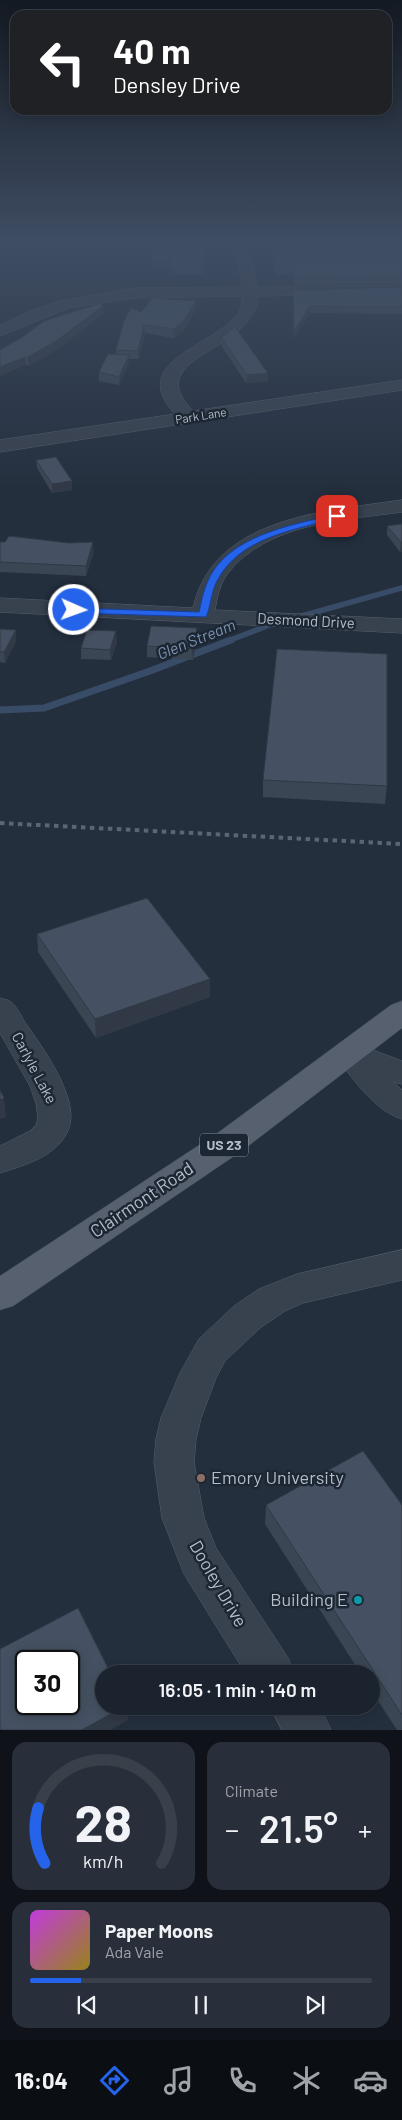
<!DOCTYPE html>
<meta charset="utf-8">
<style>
:root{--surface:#1b232e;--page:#282f3a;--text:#f1f3f6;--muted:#a0a4aa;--line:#39404a;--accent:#2563eb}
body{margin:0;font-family:Barlow,sans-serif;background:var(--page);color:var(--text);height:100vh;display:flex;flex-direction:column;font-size:19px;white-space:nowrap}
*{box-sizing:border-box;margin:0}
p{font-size:16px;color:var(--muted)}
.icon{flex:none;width:28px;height:28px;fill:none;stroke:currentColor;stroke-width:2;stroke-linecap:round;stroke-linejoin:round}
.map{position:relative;height:1730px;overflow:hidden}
.drawer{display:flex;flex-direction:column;gap:12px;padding:12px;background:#0f1319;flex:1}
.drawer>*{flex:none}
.top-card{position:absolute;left:10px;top:10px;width:382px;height:105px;border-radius:15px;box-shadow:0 2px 12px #0003,0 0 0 1px var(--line);background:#202124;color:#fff;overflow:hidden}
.speed{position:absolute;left:15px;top:1650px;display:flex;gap:10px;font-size:25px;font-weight:700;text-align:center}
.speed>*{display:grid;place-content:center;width:65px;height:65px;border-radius:50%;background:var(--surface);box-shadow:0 2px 12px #0003,0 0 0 1px var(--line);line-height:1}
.speed .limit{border:2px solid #111;border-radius:8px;background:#fff;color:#111}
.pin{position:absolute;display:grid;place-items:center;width:42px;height:42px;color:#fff;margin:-21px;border-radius:10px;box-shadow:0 2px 8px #0006}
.me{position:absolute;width:55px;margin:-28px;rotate:92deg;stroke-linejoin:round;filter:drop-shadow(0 0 4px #0008)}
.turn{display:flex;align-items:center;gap:18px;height:105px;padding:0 20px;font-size:22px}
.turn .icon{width:65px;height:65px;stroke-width:2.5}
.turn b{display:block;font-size:35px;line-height:42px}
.big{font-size:38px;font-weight:600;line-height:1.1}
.drawer .card{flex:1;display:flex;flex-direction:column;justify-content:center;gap:8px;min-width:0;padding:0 18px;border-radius:15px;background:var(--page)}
.drawer .dial{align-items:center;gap:0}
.dial svg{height:130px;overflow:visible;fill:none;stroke:var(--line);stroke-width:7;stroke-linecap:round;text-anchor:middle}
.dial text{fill:var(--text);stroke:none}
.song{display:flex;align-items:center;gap:15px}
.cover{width:60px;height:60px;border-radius:8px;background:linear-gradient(135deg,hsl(290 70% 55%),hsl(50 70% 35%))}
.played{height:5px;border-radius:2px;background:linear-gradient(90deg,var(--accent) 15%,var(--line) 15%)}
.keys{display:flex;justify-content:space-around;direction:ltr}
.heat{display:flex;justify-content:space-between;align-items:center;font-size:28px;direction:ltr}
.drawer .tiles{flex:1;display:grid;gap:12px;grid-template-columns:1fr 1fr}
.card:last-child{grid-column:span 2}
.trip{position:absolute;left:95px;top:1665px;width:285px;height:50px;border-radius:25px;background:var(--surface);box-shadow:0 2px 12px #0003,0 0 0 1px var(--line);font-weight:600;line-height:50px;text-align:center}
.dock{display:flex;height:80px;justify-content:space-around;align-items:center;background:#0b0e12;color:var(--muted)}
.dock .icon{width:35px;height:35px}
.dock .current{color:var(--accent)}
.dock b{font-size:22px;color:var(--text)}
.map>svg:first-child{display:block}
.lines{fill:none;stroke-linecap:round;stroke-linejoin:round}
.stream-far1{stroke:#394c67;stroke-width:5.5}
.stream{stroke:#394c67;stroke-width:7}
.street-casing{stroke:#565f6c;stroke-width:1}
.primary-casing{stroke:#414a57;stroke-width:1}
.street{fill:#38414e;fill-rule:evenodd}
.primary{fill:#56606e;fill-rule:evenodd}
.rail{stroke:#5a6575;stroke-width:4;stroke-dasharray:4.5 4.5;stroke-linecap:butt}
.wall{fill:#3b4654}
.shaded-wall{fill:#303945}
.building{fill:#455162;stroke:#303945;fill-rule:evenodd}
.route{fill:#2563eb;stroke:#184099}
.education-dot{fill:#8d6e63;stroke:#1d2633;stroke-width:2}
.culture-dot{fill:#0f9aa8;stroke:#1d2633;stroke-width:2}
.labels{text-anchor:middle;stroke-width:5;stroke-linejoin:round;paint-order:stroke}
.far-street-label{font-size:12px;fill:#b4bcc9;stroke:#1d2633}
.shield{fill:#1d2633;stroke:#878f9c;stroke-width:1}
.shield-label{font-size:14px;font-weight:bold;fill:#b4bcc9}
.street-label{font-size:15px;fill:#b4bcc9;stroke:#1d2633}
.water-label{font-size:16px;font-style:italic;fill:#7c92b1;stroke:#1d2633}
.near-street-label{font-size:18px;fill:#b4bcc9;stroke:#1d2633}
.near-poi-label{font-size:18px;fill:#b4bcc9;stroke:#1d2633;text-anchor:start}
</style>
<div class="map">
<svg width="402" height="1730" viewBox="0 0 402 1730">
<rect width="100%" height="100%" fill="#242f3e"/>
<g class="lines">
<g class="stream-far1">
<polyline points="298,617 402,588"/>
<polyline points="228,641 275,623"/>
</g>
<polyline class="stream" points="0,710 44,708 150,671 231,640"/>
<defs>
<g id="street">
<path d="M236,246H250L257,287L402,285V293L258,296C255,353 138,355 193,411L402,380V390L0,452V440L175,414C127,362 210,347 235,317C241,311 242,304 242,296L134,298L68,308L0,336V325L31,311L60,301L134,288L242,287Z"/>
<path d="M402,500V512C344,520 267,523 228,573C220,583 217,598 215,610L402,619V633L0,612V598L193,608C213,517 326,511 402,500Z"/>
<path d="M0,998C3,999 9,1000 11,1002C16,1006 21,1015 24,1021C41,1045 80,1098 69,1128C59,1156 25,1165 0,1173V1146L30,1131L36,1125L38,1118L36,1103L30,1086L0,1033Z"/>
<path d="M349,1041L402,1061V1084L393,1082L402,1090V1119C374,1110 356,1082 338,1060L333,1052L338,1044Z"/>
<polygon points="402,1250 402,1280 303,1303 285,1311 260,1328 225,1361 216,1378 201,1418 196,1439 194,1462 204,1518 216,1548 288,1658 294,1674 246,1674 184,1574 162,1518 154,1462 156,1439 161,1418 180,1373 199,1339 234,1306 259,1289 297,1274"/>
<polygon points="270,1706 320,1706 331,1730 282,1730"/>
</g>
<polygon id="primary" points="402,1001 402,1028 243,1150 13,1306 0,1310 0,1276 219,1132 391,1005"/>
</defs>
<use href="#street" class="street-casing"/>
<use href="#primary" class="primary-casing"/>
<use href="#street" class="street"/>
<use href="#primary" class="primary"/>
<polyline class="rail" points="0,823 402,844"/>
</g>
<g class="wall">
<polygon points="84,246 203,246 204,274 173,274 171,266 153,270 151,248 84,248"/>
<polygon points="270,246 402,246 402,283 293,285 293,274 276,275"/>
<polygon points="402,287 402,314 310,313 294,338 293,297"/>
<polygon points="196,301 196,309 182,332 174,338 145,333 139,359 129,359 129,363 119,385 99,381 99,372 116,354 116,350 141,312"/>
<polygon points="103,306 103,314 56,350 29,366 26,365 0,350"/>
<polygon points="221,337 268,373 268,381 246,383 221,345"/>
<polygon points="36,460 72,481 72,490 52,493 37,468"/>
<polygon points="402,524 402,552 400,552 387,535 387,526"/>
<polygon points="0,542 94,552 86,576 0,572"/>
<polygon points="0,629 16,630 16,641 5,663 0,662"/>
<polygon points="197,639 193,660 147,657 147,646"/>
<polygon points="117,642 111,660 81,659 81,648"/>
<polygon points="263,780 387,786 385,804 263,797"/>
<polygon points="37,934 210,997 96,1038 38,952"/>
<polygon points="266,1505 402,1505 402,1730 397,1730 371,1690 371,1674 361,1674 265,1524"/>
</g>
<g class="shaded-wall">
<polygon points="171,259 171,266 153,270 153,263"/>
<polygon points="196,301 196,309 182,332 174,338 174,329"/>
<polygon points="103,306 103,314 56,350 29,366 28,357"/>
<polygon points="310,306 310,313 294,338 294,331"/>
<polygon points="144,325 145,333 139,359 138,351"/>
<polygon points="129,355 129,363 119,385 119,377"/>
<polygon points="25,357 26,365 0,376 0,367"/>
<polygon points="268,373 268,381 246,383 247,375"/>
<polygon points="72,481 72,490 52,493 52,484"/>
<polygon points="93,542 94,552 86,576 86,566"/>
<polygon points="401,542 402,542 402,552 400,552"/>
<polygon points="197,628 197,639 193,660 192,649"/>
<polygon points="16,630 16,641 5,663 4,652"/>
<polygon points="116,631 117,642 111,660 110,650"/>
<polygon points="210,979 210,997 96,1038 95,1019"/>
<polygon points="4,1098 6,1117 0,1119 0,1100"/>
<polygon points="125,1706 127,1706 128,1720 111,1730 82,1730"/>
</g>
<g class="building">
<polygon points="151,246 203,246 204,266 173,267 171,259 153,263"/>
<polygon points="272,246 402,246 402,276 293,277 293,267 276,267"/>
<polygon points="402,287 402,307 310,306 294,331 293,290"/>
<polygon points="152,298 196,301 182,323 174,329 144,325 138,351 116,350 124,321 131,308 141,312"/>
<polygon points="101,303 103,306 56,341 28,357 25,357 0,367 0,350 24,336 44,321"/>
<polygon points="235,327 268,373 247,375 221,337"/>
<polygon points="108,354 129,355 119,377 99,372"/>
<polygon points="56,457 72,481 52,484 36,460"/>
<polygon points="402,524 402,542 401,542 387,526"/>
<polygon points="9,536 69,543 93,542 86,566 0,562 0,542 5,542"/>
<polygon points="151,626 197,628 192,649 147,646"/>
<polygon points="0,629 16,630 4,652 0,652"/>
<polygon points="87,630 116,631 110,650 81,648"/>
<polygon points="277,649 387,654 387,786 263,780"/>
<polygon points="147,898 210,979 95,1019 37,934"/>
<polygon points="0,1090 4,1098 0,1100"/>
<polygon points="363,1451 402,1505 402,1715 266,1505"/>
<path d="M78,1608L111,1674H104V1706H125L82,1730H0V1649ZM26,1661H69V1704H26Z"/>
</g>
<linearGradient id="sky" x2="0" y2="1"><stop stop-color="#141a22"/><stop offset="0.5" stop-color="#3f4d63"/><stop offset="1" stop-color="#3f4d63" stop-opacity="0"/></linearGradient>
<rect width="402" height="488" fill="url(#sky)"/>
<path class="route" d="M337,514L341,516L340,518C297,529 239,537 217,581C211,592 211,606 206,617L74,613L70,610L74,608L199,612C201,603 203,592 207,583C226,535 293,525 337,514Z"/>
<circle class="education-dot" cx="201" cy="1478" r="5"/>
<circle class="culture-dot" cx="358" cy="1600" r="5"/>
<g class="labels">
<g class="far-street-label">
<text transform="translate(201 416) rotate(-9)" y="4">Park Lane</text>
</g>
<rect class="shield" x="200" y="1133.5" width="48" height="23" rx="4"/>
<g class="shield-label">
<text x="224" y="1150">US 23</text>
</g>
<g class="street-label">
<text transform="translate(306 621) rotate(3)" y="5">Desmond Drive</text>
<text transform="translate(34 1068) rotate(62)" y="5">Carlyle Lake</text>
</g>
<g class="water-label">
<text transform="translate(196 639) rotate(-22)" y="6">Glen Stream</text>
</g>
<g class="near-street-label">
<text transform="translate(142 1200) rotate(-34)" y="6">Clairmont Road</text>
<text transform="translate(218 1584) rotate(60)" y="6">Dooley Drive</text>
</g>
<g class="near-poi-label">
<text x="211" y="1484">Emory University</text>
<text x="348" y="1606" text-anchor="end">Building E</text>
</g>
</g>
</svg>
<div class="speed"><div class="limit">30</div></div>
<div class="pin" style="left:337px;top:516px;background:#d93025"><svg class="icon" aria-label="arrive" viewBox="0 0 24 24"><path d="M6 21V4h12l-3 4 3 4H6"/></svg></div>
<svg class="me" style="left:74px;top:610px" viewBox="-20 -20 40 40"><circle r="17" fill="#2563eb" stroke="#fff" stroke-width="3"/><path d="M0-11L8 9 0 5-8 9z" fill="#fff"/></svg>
<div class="trip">16:05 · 1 min · 140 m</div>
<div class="top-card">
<div class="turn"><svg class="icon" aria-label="left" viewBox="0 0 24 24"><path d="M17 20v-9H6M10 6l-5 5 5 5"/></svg><div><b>40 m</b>Densley Drive</div></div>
</div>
</div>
<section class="drawer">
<div class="tiles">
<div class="card dial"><svg viewBox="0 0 100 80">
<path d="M14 69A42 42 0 1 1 86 69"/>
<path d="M14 69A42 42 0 0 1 10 35" stroke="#2563eb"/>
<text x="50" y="56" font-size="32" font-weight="700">28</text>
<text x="50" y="72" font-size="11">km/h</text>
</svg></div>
<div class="card"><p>Climate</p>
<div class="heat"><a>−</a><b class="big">21.5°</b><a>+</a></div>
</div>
<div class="card">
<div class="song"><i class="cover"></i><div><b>Paper Moons</b><p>Ada Vale</p></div></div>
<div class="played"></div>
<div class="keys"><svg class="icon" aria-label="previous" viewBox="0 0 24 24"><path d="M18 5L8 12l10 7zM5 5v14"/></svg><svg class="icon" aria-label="pause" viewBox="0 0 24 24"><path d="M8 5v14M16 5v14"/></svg><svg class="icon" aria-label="next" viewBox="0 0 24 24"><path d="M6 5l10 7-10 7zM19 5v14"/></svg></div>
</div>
</div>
</section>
<nav class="dock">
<b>16:04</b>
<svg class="icon current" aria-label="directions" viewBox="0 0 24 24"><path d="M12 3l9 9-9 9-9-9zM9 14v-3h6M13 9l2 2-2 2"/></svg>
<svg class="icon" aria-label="music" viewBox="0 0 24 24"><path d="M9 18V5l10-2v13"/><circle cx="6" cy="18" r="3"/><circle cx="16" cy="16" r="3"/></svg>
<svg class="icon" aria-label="phone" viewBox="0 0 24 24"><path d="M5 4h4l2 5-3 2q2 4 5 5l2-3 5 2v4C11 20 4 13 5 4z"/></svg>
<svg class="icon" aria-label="climate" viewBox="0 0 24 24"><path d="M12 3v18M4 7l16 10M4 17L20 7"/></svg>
<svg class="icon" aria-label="car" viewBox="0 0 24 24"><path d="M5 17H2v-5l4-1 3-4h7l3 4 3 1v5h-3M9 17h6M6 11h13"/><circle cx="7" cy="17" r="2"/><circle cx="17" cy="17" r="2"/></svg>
</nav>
